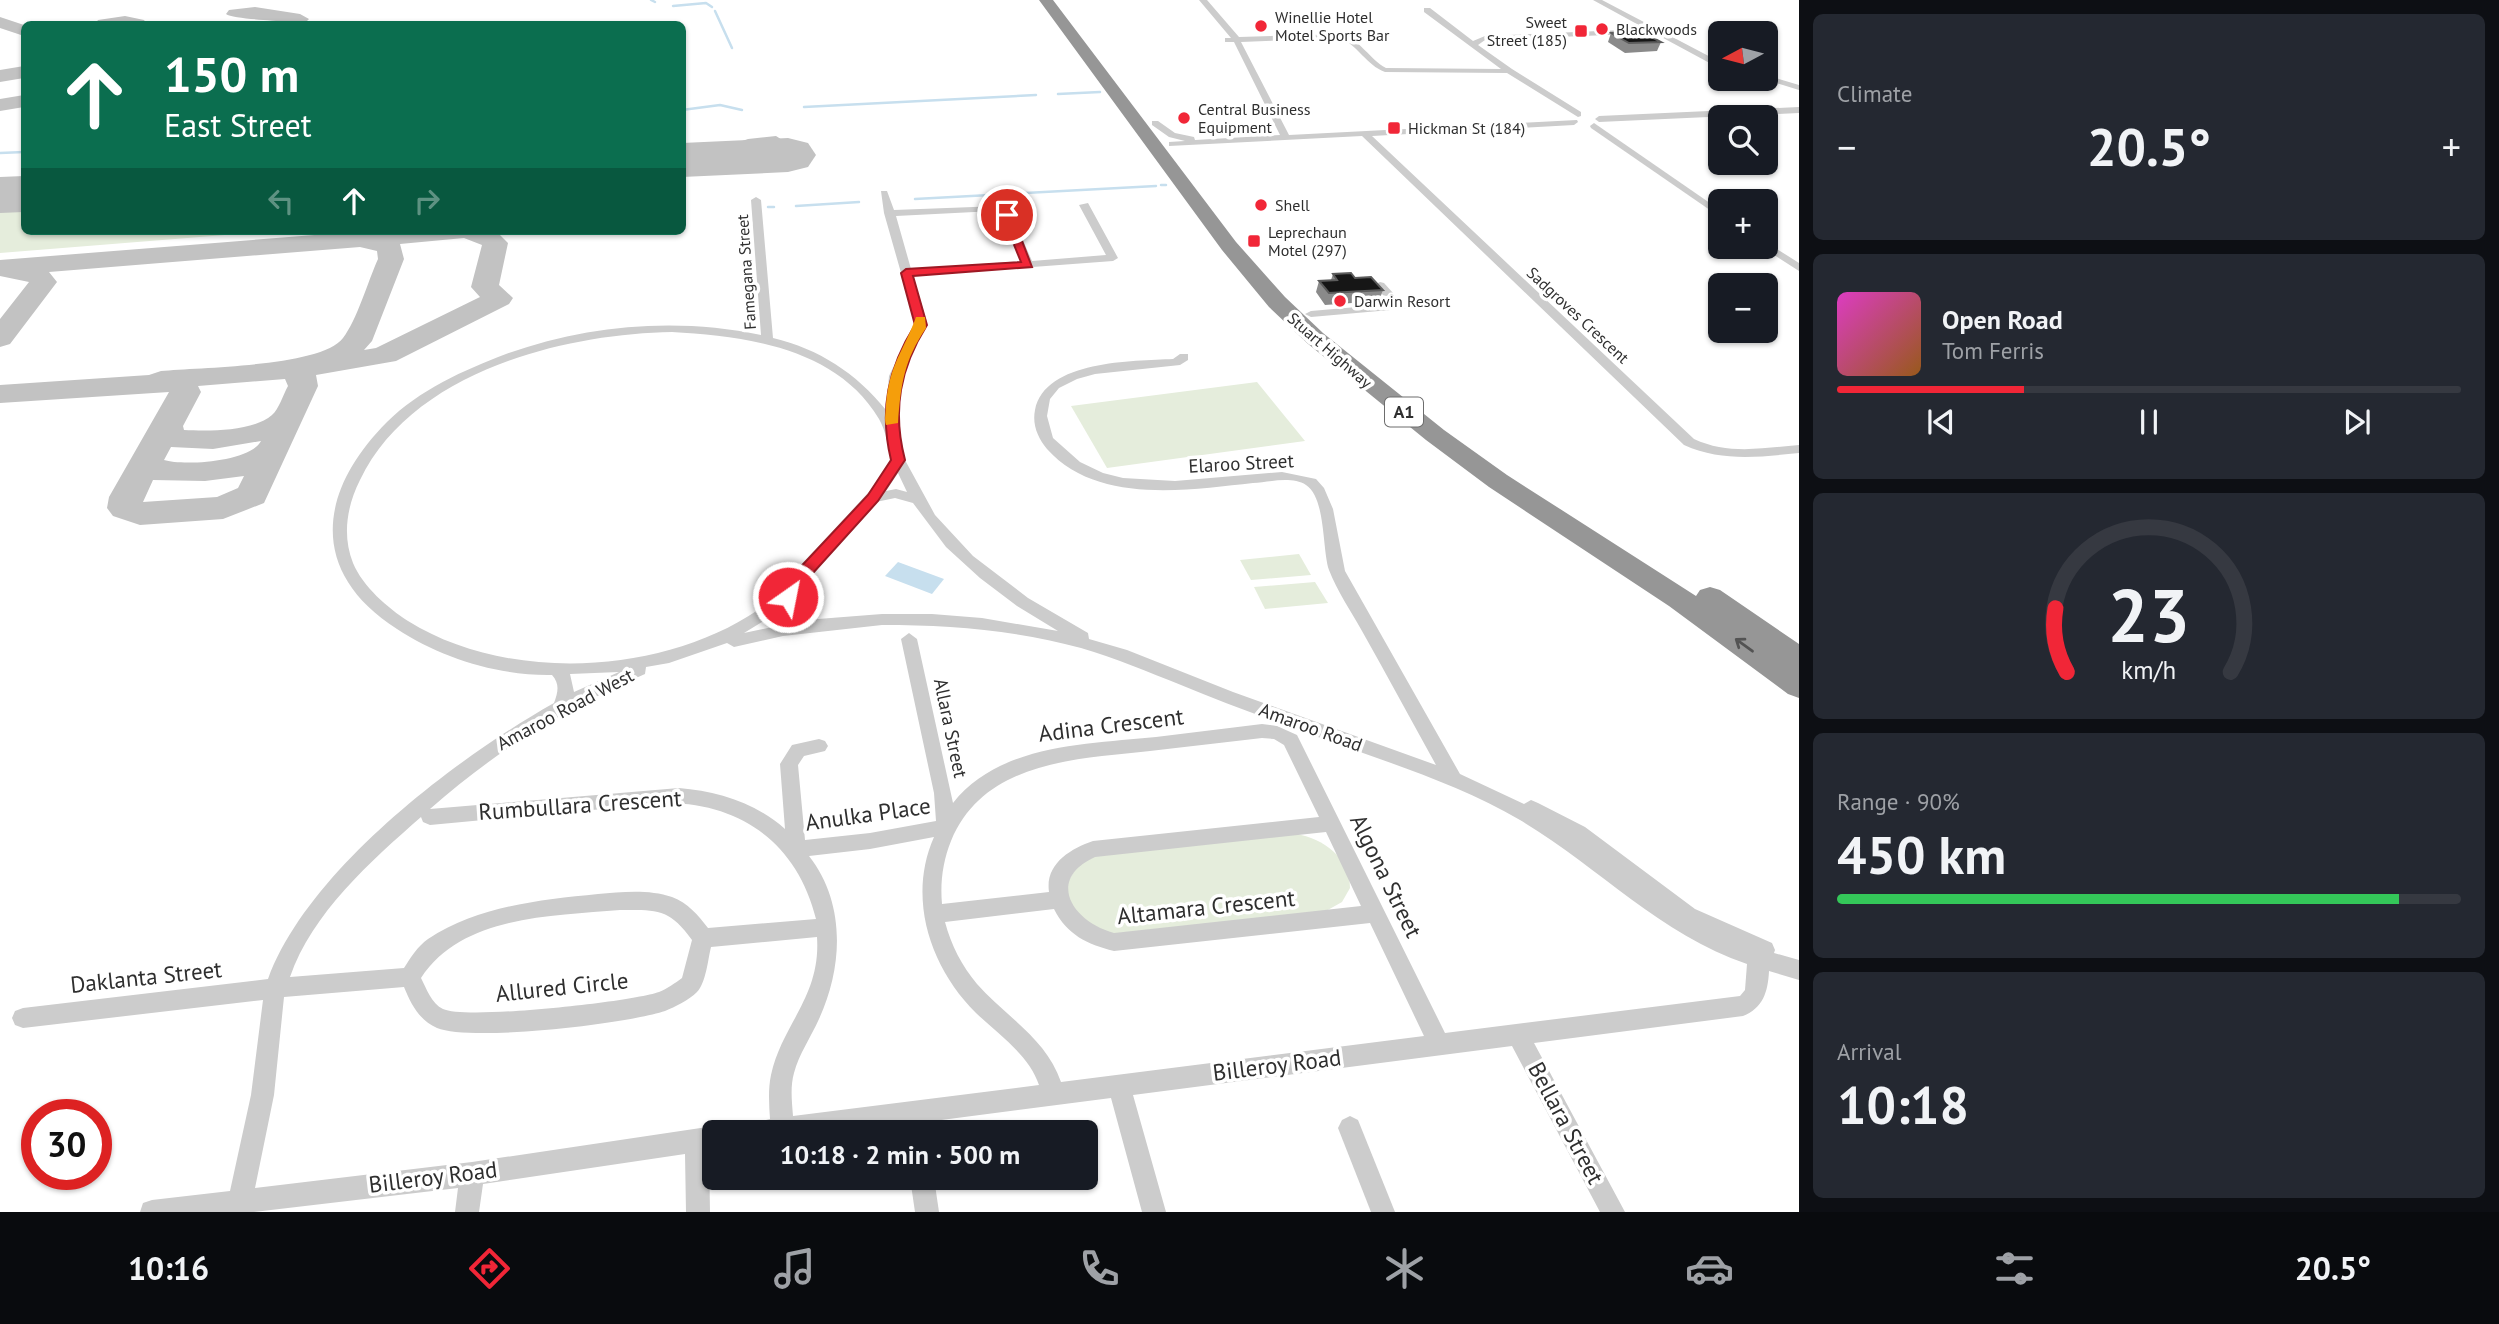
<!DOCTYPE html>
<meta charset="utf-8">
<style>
:root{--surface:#171b24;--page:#242831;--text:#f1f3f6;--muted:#9ea1a6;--line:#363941;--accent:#f12637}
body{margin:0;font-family:"PT Sans",sans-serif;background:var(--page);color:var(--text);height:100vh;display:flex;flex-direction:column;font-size:26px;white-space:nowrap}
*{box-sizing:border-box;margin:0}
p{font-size:23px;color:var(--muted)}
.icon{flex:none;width:38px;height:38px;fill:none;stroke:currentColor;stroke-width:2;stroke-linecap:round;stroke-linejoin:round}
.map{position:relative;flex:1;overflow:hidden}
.sheet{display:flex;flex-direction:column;gap:14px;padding:14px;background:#0d0f14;width:700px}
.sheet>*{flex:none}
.banner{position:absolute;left:21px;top:21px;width:665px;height:214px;border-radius:10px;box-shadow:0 2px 5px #0004;background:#0b6e4f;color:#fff;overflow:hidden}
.needle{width:46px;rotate:263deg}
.controls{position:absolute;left:1708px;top:21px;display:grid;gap:14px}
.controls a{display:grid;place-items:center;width:70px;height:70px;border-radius:10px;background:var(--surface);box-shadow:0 2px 5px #0004;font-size:35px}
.speed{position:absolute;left:21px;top:1099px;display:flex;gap:14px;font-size:35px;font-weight:700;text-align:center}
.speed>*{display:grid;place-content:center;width:91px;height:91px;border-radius:50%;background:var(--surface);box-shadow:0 2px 5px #0004;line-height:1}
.speed .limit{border:10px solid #d22;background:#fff;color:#111}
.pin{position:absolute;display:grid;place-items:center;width:60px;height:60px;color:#fff;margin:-30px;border:4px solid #fff;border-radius:50%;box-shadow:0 2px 7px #0007}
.me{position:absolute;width:77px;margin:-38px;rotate:33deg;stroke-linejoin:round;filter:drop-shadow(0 0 5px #0008)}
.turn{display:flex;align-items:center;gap:24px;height:147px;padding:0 28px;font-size:32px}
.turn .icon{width:91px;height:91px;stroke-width:2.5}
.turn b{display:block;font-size:49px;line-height:60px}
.lanes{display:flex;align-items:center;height:66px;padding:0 28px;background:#0003;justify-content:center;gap:35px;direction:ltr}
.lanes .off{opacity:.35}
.big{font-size:52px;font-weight:800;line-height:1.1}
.sheet .widget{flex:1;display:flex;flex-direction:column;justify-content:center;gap:10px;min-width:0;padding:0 24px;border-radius:10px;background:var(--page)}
.sheet .dial{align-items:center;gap:0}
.dial svg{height:182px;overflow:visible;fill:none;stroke:var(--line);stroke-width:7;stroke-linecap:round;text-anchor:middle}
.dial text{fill:var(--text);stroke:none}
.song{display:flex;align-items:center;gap:21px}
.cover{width:84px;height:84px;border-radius:10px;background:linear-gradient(135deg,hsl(310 70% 55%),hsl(30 70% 35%))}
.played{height:7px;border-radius:4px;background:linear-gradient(90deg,var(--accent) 30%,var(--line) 30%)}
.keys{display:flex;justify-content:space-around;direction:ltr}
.heat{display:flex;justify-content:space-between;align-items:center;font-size:38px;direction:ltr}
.charge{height:10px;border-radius:5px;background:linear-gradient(90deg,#34c759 90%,var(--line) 0)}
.trip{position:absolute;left:702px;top:1120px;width:396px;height:70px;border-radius:10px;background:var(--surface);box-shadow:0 2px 5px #0004;font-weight:800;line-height:70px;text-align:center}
.dock{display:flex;height:112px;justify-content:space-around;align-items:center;background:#090b0e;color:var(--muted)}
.dock .icon{width:49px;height:49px}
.dock .selected{color:var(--accent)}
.dock b{font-size:32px;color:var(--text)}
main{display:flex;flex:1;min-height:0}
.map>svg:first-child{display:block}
.green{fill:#e5eddc}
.water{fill:#c7dfee}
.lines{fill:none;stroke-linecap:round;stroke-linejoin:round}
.stream{stroke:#c7dfee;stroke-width:2.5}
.taxiway{fill:#c2c2c2;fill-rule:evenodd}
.runway{fill:#c2c2c2;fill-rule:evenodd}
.street{fill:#ccc;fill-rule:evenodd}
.highway{fill:#969696;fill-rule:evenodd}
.wall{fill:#8a8a8a}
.building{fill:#161616;stroke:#5c5c5c;stroke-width:2}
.oneway{stroke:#535353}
.route{fill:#f12637;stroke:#9d1924;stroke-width:2}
.slow{fill:#f59e0b}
.poi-dot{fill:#f12637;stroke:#fff;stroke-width:2.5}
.labels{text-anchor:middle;stroke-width:7;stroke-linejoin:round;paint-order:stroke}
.far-poi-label{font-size:16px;fill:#2f2f2f;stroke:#fff;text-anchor:start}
.far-street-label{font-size:16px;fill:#2f2f2f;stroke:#fff}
.shield{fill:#fff;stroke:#6d6d6d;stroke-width:2}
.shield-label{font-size:18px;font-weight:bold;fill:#2f2f2f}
.street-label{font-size:19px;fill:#2f2f2f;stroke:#fff}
.near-street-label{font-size:23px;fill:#2f2f2f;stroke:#fff}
</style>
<main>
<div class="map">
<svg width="1799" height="1212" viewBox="0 0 1799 1212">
<rect width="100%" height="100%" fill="#fff"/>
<g class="green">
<polygon points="24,204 24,231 274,231 0,253 0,205"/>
<polygon points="1257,382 1305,441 1107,468 1071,406"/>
<polygon points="1299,554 1311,575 1251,580 1240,560"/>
<polygon points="1315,582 1328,603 1265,609 1254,587"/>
<path d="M1296,834C1323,838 1350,858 1350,888L1342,902L1326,911L1110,934L1078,917L1067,895L1068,882L1077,866L1095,856Z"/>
</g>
<polygon class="water" points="898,562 944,579 932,594 885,576"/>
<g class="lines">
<g class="stream">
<polyline points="651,0 655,2"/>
<polyline points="673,6 706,3 712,7"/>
<polyline points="715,11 732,48"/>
<polyline points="1058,94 1100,92"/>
<polyline points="804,107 1036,95"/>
<polyline points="682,110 720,105 742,110"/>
<polyline points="0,153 24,152"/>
<polyline points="1161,185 1166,185"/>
<polyline points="915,199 1156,186"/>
<polyline points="796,206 859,202"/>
<polyline points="768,207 774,207"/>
</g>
<g class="taxiway">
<path d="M255,7L300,14L309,19L304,24H285L286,22C273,20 232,19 226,14L229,10Z"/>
<polygon points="125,16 144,20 147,24 95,24 98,20"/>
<polygon points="0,17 24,25 24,36 0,28"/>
<polygon points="24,66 24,78 0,82 0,70"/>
<polygon points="24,95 24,107 0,111 0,99"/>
<polygon points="776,136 787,143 784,160 768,160 765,150 713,166 702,159 705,154 748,139"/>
<path d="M365,231H496L508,243L499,285L513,298L509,304L396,361L316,375L318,386L264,503L223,519L140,525L113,516L107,508L109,497L169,392L0,403V385L149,375L161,371C200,367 321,367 343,338C357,320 368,281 378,259L377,251L360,247L49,272L57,282L10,344L0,347V319L29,282L0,276V260ZM464,238L482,245L471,287L480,297L376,348L364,350L372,341L404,259L400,244ZM285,379L288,386C283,395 279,409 272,415C252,432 209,431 184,430L183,426L201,392L198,386ZM261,441C250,462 183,466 164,460L171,447L213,449ZM244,476L238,488L217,497L143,502L153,480L205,481Z"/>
</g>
<g class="runway">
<polygon points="788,138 808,143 816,155 808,167 788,172 682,177 682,143"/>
<polygon points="24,176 24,212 0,213 0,177"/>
</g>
<g class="street">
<path d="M1199,0H1207L1239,37L1341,34C1361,40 1369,59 1386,68L1501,69L1424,12V8H1430L1473,41L1485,36L1646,29L1593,0H1602L1720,62V67H1717L1654,33L1485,40L1478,45L1512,69L1581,112V116L1578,117L1507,73L1385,72C1366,65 1359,46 1340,38L1241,42L1289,135L1577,120L1578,122L1574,125L1372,136L1694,439C1728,455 1763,448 1799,445V453C1759,457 1722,462 1684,445L1362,136L1169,146V142L1185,141L1169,137L1152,125V121H1158L1175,133L1194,137L1195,140L1280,135L1234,42H1225V38H1231Z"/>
<polygon points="1766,75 1799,85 1799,90 1763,79 1766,79"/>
<polygon points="1799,107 1799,113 1599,122 1595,119 1599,116"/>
<polygon points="1594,123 1720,210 1720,217 1591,128 1590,126"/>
<path d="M881,191H887L894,210L1000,206L1012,215L1032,261L1106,255L1079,205L1088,203L1118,258L1113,261L913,276L927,322L901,376L896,429L905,460L935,515L973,556L1028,598L1088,633L1089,639L1127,650L1233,692L1436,765C1411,720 1387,675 1362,631C1351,611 1337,591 1329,570C1322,549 1326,498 1306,485C1292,476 1269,482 1253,483C1188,490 1097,505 1047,449C1038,438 1032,425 1035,410C1045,360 1133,361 1173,359L1180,354H1188V360L1180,365L1095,374L1077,379L1059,388L1050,399L1047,416L1053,438L1080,462L1103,473L1123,478L1175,481L1282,472L1316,479L1324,488L1333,509L1345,571L1460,774L1524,804L1531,800L1538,803L1585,827L1695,909L1772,943L1775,950L1774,953L1799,960V980L1769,971C1768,992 1763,1008 1743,1016L1534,1043L1625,1212H1600L1512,1046L1133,1095L1166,1212H1142L1111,1098L926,1122L928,1132H904L903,1125L846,1132H746L750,1124L770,1119C769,1104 768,1089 771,1075C782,1024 821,997 817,937L711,947C708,959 706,983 697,992C689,1000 675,1007 665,1011C626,1024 472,1042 437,1028C419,1020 411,1004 404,987L284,997L274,1095L255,1188L472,1162L714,1126L723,1132H714V1150H709L710,1212H686L685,1154L483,1184L479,1212H455L458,1188L254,1212H140L143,1203L152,1200L230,1191L251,1095L263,1000L23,1028L15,1025L12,1018L15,1011L23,1008L268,979C308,870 455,759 554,703C558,692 560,684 552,675C499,676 441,658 397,629C308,572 318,491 387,422C419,390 464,370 506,354C587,325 676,317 761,335L751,200L756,197L761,200L773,338C819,349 856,373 886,410L889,376L915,322L884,213ZM994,211L1003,217L1021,261L911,269L896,216ZM672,332C746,336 837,348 879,419C886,431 888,446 891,460L880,480C852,510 824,541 795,571C783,583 772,600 758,610C662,675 507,683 408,621C388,608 363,587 353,563C342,535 347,506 360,480C412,372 562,334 672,332ZM898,473L907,492L896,489L886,491ZM895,498L913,503L946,547L980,578L1017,606L1058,631L982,618L932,614H882L818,619L799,610L793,593L876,502ZM781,605L786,617L797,622L744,633L772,616ZM882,625C949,625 1016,630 1081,648C1116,658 1148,672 1181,685C1222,702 1263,717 1304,732C1377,759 1453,781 1520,820C1599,867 1658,933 1747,964L1745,990L1740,996L1445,1033L1297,735L1277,726L1262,724C1227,728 1191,733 1156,737C1088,744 999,744 953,803L917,639L909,633L901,639L934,793L936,821L870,833L805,840L798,765L804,756L825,751L828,746L825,741L819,739L792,745L780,764L785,829C756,803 717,791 679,788L430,809C494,752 566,708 645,674L646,667L669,663L727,643L734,647L783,636ZM619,672L574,692L570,674ZM1262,738L1274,739L1284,745L1319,817L1093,841C1070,849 1045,864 1049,892L942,904C940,882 943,861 951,841C984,761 1076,759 1150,751C1187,747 1225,742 1262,738ZM668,803C744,804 798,846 816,919L708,928C698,915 688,903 672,897C649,889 621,892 598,894C539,900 478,906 428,939C418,946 411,957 404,968L290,977C312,913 371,861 421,817L423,822L430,825ZM1326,832L1361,906L1114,933C1073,922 1045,880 1095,857ZM934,837C907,898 930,967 976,1013C998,1034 1029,1055 1039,1085L793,1116C792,1102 790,1087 794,1073C799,1054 811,1037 819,1019C843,967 846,903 809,856L870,849ZM1054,909C1067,935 1087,944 1114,951L1370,923L1424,1036L1061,1082C1046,1038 1006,1017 977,984C962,966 951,945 945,922ZM620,910C657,910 669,908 692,940L682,978C675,983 667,989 659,992C631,1002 466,1020 443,1009C432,1004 426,988 421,978C462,915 553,916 620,910Z"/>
<polygon points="1766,242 1799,263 1799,271 1762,247 1766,247"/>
<polygon points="1380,282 1384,283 1402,303 1413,302 1419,305 1413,308 1311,317 1305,314 1311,311 1391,304 1374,285"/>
<polygon points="1350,1116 1358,1120 1395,1212 1371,1212 1338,1128 1342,1120"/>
<polygon points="910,1178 934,1178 939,1212 915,1212"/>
</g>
<polygon class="highway" points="1039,0 1053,0 1236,242 1285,297 1323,333 1444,430 1507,475 1696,596 1700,590 1710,587 1720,590 1799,644 1799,698 1788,694 1669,606 1489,487 1426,440 1307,343 1269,307 1222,250"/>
</g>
<g class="wall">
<polygon points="1611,33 1661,42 1657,51 1625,53 1608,42"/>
<polygon points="1333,274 1355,278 1383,290 1379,301 1325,305 1316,292 1319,281 1331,280"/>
</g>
<g class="building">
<polygon points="1642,32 1661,42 1629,43 1611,33"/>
<polygon points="1351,273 1355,278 1371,277 1383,290 1329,293 1319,281 1337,280 1333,274"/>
</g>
<defs><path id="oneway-shaft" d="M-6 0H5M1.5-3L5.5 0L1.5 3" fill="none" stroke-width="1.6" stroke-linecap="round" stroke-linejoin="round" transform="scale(1.75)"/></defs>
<use class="oneway" href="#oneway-shaft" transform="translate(1744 645) rotate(-144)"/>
<path class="route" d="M1007,212L1012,215L1032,267L913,276L927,325C900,368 892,410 905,460L878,501L794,594L793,601H782L777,593L780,589L868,495L891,460C879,410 888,368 915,325L901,273L906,269L1021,262L1002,215Z"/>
<path class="slow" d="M916,317H925L926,328C904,361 901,383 898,423L886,425C884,419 886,412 886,404C890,362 904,351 916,317Z"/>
<g class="poi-dot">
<circle cx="1261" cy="26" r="7"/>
<circle cx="1602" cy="29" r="7"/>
<rect x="1574" y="24" width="14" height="14" rx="3.5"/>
<circle cx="1184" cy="118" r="7"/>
<rect x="1387" y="121" width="14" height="14" rx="3.5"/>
<circle cx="1261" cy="205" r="7"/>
<rect x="1247" y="234" width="14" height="14" rx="3.5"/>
<circle cx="1340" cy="301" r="7"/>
</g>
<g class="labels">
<g class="far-poi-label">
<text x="1275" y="23">Winellie Hotel<tspan x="1275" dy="18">Motel Sports Bar</tspan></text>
<text x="1567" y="28" text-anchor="end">Sweet<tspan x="1567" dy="18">Street (185)</tspan></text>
<text x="1616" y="35">Blackwoods</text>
<text x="1198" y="115">Central Business<tspan x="1198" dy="18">Equipment</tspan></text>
<text x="1408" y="134">Hickman St (184)</text>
<text x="1275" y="211">Shell</text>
<text x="1268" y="238">Leprechaun<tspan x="1268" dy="18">Motel (297)</tspan></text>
<text x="1354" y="307">Darwin Resort</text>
</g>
<g class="far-street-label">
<text transform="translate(746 272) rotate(-94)" y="6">Famegana Street</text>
<text transform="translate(1578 315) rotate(43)" y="6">Sadgroves Crescent</text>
<text transform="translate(1330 350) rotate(41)" y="6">Stuart Highway</text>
</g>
<rect class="shield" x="1385" y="397.5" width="38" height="29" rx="5"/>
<g class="shield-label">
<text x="1404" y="418">A1</text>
</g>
<g class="street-label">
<text transform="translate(1241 463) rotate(-3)" y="7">Elaroo Street</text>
<text transform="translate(565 709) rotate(-28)" y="7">Amaroo Road West</text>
<text transform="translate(1311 727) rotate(20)" y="7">Amaroo Road</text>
<text transform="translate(951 728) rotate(78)" y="7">Allara Street</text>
</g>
<g class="near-street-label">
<text transform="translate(1111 725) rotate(-7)" y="8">Adina Crescent</text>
<text transform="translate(580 805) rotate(-4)" y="8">Rumbullara Crescent</text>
<text transform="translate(868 814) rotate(-8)" y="8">Anulka Place</text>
<text transform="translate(1386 876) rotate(64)" y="8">Algona Street</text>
<text transform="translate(1206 907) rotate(-6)" y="8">Altamara Crescent</text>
<text transform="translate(146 977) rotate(-6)" y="8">Daklanta Street</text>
<text transform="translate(562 987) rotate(-6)" y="8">Allured Circle</text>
<text transform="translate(1277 1065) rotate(-7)" y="8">Billeroy Road</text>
<text transform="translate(1566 1123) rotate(62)" y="8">Bellara Street</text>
<text transform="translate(433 1177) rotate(-7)" y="8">Billeroy Road</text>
</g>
</g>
</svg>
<div class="controls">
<a><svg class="needle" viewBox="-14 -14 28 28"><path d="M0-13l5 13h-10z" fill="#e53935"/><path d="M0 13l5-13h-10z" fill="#9ea1a6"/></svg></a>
<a><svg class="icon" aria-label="search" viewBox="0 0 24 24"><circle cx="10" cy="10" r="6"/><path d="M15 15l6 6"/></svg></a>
<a>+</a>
<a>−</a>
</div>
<div class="speed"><div class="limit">30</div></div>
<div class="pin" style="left:1007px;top:215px;background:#d93025"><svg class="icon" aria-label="arrive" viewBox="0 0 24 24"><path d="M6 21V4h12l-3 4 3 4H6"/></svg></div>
<svg class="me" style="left:788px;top:597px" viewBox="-20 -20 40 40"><circle r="17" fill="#f12637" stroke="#fff" stroke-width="3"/><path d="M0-11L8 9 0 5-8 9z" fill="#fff"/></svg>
<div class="trip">10:18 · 2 min · 500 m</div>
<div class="banner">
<div class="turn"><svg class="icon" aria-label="ahead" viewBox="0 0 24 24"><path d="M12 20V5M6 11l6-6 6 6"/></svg><div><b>150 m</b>East Street</div></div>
<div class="lanes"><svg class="icon off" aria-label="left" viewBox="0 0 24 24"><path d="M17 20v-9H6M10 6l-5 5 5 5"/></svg><svg class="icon" aria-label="ahead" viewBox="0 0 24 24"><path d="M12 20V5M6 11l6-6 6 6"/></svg><svg class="icon off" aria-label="right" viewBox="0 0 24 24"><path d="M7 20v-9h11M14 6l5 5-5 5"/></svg></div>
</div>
</div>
<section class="sheet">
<div class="widget"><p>Climate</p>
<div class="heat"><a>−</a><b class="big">20.5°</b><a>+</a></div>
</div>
<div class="widget">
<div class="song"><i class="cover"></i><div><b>Open Road</b><p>Tom Ferris</p></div></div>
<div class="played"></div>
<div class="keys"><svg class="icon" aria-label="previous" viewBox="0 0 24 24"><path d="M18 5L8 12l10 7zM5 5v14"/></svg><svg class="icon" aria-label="pause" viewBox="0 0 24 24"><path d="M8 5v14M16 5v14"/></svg><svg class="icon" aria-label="next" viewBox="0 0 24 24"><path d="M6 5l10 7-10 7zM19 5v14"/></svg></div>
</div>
<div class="widget dial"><svg viewBox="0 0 100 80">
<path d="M14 69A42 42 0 1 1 86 69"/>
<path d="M14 69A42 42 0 0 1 9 41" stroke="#f12637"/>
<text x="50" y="56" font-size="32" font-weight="700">23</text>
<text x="50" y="72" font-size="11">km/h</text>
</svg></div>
<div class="widget"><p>Range · 90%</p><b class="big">450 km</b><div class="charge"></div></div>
<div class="widget"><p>Arrival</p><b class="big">10:18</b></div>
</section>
</main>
<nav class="dock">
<b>10:16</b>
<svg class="icon selected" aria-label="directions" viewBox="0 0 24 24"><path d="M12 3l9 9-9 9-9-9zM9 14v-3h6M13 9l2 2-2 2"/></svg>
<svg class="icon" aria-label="music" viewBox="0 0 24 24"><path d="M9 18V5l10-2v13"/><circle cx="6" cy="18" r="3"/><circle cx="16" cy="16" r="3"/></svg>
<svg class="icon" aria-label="phone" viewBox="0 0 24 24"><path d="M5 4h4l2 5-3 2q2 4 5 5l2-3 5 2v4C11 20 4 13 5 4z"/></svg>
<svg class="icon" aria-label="climate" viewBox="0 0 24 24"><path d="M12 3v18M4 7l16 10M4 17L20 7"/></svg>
<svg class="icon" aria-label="car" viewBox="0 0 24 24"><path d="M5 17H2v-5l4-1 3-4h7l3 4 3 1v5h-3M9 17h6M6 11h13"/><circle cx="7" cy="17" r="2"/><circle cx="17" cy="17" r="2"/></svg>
<svg class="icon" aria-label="filters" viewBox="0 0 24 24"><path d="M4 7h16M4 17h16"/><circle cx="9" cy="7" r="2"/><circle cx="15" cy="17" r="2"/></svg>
<b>20.5°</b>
</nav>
